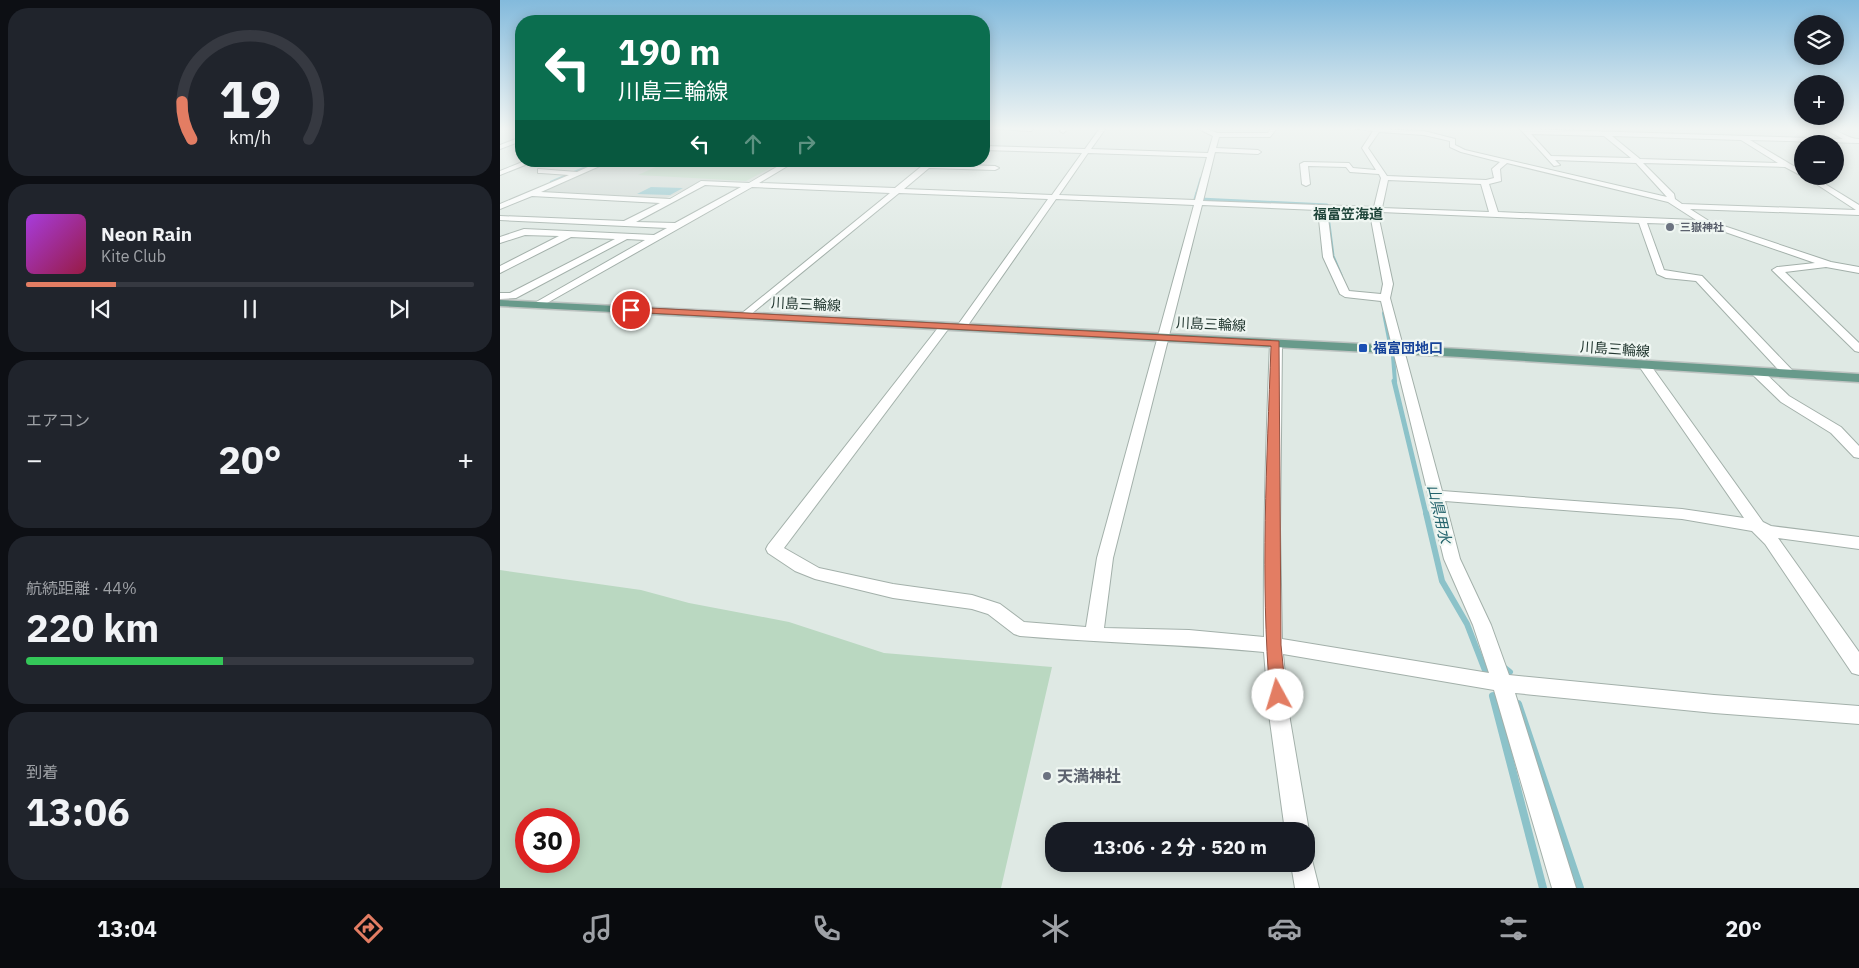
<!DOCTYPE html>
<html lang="ja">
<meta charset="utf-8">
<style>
:root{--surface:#171b24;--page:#20242c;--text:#f1f3f6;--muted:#9ea1a6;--line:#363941;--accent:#e37d63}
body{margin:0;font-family:"IBM Plex Sans","Noto Sans JP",sans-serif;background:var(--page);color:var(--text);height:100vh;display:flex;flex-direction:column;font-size:19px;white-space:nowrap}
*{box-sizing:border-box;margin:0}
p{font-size:16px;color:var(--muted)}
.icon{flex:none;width:28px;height:28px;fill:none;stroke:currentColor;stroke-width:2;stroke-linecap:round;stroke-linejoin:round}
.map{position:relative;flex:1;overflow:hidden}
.sheet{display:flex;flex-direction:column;gap:8px;padding:8px;background:#0d0f14;width:500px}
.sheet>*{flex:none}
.top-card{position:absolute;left:15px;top:15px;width:475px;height:152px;border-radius:20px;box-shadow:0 2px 12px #0003;background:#0b6e4f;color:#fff;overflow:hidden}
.tools{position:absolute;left:1294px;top:15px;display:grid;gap:10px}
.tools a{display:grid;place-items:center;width:50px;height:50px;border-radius:50%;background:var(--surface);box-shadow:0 2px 12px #0003;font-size:25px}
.speed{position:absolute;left:15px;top:808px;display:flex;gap:10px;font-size:25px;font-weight:700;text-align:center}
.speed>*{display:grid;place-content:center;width:65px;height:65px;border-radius:50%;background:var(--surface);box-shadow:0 2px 12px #0003;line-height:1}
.speed .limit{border:8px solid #d22;background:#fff;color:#111}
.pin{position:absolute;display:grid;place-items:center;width:42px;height:42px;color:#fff;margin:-21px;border:2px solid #fff;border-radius:50%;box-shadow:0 1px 5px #0007}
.me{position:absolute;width:55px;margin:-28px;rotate:354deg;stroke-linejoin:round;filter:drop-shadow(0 0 4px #0008)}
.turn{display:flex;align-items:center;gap:18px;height:105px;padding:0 20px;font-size:22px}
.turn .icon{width:65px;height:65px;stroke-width:2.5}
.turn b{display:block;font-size:35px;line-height:42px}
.lanes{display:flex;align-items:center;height:48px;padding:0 20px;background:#0003;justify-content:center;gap:25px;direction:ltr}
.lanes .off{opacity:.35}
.big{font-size:38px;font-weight:800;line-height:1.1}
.sheet .card{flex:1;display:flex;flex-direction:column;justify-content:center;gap:8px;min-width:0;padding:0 18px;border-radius:20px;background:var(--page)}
.sheet .dial{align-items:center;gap:0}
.dial svg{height:130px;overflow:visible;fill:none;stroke:var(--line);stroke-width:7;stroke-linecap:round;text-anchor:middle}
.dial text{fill:var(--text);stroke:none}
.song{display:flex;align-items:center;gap:15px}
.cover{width:60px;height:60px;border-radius:8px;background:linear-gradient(135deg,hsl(280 70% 55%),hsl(340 70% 35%))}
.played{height:5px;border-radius:2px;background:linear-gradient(90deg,var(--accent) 20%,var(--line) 20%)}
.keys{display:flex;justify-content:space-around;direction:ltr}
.heat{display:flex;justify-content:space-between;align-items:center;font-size:28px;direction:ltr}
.charge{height:8px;border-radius:4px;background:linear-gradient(90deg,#34c759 44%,var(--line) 0)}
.trip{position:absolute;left:545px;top:822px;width:270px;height:50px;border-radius:20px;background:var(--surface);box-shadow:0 2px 12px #0003;font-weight:800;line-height:50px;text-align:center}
.tabs{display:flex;height:80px;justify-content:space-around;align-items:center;background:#090b0e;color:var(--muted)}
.tabs .icon{width:35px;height:35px}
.tabs .selected{color:var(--accent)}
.tabs b{font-size:22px;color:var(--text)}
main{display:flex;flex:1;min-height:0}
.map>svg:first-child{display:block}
.built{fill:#ced8d3}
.green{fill:#bad8c1;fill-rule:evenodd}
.water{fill:#8cc2c9}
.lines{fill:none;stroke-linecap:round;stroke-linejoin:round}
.stream-far5{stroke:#8cc2c9;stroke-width:2.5}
.stream-far4{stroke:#8cc2c9;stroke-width:3}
.stream-far3{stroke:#8cc2c9;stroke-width:4}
.stream-far2{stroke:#8cc2c9;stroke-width:5}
.stream-far1{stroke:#8cc2c9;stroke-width:6}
.stream{stroke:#8cc2c9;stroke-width:8}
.minor-casing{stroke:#a3b0aa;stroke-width:2}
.primary-casing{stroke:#bdc3c1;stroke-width:3}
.minor{fill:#fff;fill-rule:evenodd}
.primary{fill:#689a8b;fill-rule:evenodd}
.route{fill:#e37d63;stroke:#945140}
.worship-dot{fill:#6b7280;stroke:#eff6f2;stroke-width:2}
.transit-dot{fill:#1a4fb4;stroke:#eff6f2;stroke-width:2}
.labels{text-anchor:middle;stroke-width:4.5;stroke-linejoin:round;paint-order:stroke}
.far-worship-label{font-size:11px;font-weight:bold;fill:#5b616d;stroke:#eff6f2;text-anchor:start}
.far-quarter-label{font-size:14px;font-weight:bold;fill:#20463b;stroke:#eff6f2}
.street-label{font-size:14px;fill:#223730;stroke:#eff6f2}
.transit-label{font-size:14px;font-weight:bold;fill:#164399;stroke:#eff6f2;text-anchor:start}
.water-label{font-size:15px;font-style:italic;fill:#23636c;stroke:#eff6f2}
.near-worship-label{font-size:16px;font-weight:bold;fill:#5b616d;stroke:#eff6f2;text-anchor:start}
</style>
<main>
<section class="sheet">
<div class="card dial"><svg viewBox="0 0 100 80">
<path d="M14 69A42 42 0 1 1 86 69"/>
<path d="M14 69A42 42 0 0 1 8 46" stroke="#e37d63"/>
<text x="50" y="56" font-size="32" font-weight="700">19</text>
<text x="50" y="72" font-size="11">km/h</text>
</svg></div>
<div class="card">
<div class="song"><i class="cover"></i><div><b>Neon Rain</b><p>Kite Club</p></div></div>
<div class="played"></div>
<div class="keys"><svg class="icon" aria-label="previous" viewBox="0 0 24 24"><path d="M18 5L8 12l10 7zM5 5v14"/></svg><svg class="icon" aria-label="pause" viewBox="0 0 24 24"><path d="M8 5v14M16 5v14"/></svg><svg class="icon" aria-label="next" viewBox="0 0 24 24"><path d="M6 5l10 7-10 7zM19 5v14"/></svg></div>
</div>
<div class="card"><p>エアコン</p>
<div class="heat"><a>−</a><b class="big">20°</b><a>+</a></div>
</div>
<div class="card"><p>航続距離 · 44%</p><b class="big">220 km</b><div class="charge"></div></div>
<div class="card"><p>到着</p><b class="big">13:06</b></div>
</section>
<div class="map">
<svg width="1359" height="888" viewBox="0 0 1359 888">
<rect width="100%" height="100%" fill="#dfe9e4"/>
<polygon class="built" points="110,161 289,161 246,183 203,182 164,199 37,192"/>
<g class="green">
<polygon points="169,161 284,161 246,181 138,175"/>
<path d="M0,570L141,590L189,603L289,622L384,653L552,667L501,888H0ZM26,819H69V861H26Z"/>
</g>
<polygon class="water" points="151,187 183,188 170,195 137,194"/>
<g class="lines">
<g class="stream-far5">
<polyline points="51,182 96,163"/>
<polyline points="696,195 701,178"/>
</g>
<g class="stream-far4">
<polyline points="695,199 697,193"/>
<polyline points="700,199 827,205"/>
<polyline points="827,208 833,256 841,275"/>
</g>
<g class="stream-far3">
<polyline points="884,313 891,349"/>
<polyline points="893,356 895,382"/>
</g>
<polyline class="stream-far2" points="894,381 926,514"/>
<g class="stream-far1">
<polyline points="926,513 942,581 967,624 986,673"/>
<polyline points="1005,668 1010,672"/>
</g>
<g class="stream">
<polyline points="993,696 1043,888"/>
<polyline points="1018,704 1080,888"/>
</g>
<defs>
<g id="minor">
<polygon points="486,128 533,128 534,129 531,131"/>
<polygon points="563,128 569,128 563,133 560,131"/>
<path d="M600,128H606L591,149L708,153L713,136L697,128H705L717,133H768L771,128H777L770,137H719L716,148L758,150L761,152L758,154L715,152L703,201L874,207L881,178L879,174L850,172L846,167L808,166L810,184L806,186L802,184L800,164L804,162L849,163L853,168L876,170L862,148L873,131L851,128L924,131L955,139V145L965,150L1167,197L1136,163L1055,160L1060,165L1054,166L1020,129L1343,139L1323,128C1338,128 1346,139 1359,139V143L1250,140L1302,171V176L1285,167L1143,163L1174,194L1175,199L1182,204L1356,210L1304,176H1312L1359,205V215L1190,209L1209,221L1331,262L1359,267V273L1326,267L1285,272L1359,343V352L1355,351L1272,270L1277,267L1315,263L1205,225L1147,223L1164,270L1202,276L1293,371L1295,374L1293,377H1285L1196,281L1166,278L1157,274L1139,223L881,212L879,219L893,284L890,298L942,491L1182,509L1244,518L1139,366L1145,362L1149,363L1263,522L1271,526L1359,537V549L1278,538L1359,652V675L1352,673L1265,544L1252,531L1182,519L945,501L960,559L991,625L1009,675L1214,695L1359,706V724L1214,713L1015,693L1076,888H1052L994,690L783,654L789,714L809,831L806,836V831H785L769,714L764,652C683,644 601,643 520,636L514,634L488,614L472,609L393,598L315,579L295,571L268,553L266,549L268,545L441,324H449V328L284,548L319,568L393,584L472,595L500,604L524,622L586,627L597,558L694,205L556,199L466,328L462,329L457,326L548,199L399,193L245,319L241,318V314L390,193L252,187L40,307L36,308L31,305L145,240L127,239L16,298L0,299V293H10L115,239L71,237L0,273V266L59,236L25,235L0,243V237L24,229L154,235L167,228L0,220V216L124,221L160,203L32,196L0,209V204L69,175L41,173H38V169L77,172L101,161H111L41,192L170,199L201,181L249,183L287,161H296L259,183L395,188L428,161H436L434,164L495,166L499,168L495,170L429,168L404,189L552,195L582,153L484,150V146L585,149ZM879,132L924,135L950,141V147L961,152L1000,162L992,169L994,178L986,180L887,176L868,148ZM1031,134L1104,136L1131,158L1051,156ZM1112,136L1241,140L1278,163L1140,159ZM588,153L707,157L695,200L559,195ZM1007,163L1168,202L1196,220L998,212L989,184L1001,181L1000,169ZM888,180L981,184L989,212L882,208ZM205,185L241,187L175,223L136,222ZM702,205L818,210L823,257L840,294L845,297L881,301L944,559L973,625L989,673L782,639L780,530L782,343L776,340L770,343C766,441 763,539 764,637L689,630L604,628L613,558ZM827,210L873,212L871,219L883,284L881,294L849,291L833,257Z"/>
<polygon points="21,137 21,141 0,149 0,145"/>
<polygon points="25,161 35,161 0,175 0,171"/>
<polygon points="1257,368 1261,369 1289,396 1341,427 1359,446 1359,458 1354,457 1331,433 1281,402 1253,375 1251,372 1253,369"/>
<polygon points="806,853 811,856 819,888 795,888 791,864 806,864"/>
</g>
<polygon id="primary" points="0,300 961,349 1359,374 1359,382 961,357 0,306"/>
</defs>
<use href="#minor" class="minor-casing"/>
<use href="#primary" class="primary-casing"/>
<use href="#minor" class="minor"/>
<use href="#primary" class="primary"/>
</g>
<linearGradient id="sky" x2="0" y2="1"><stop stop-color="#83badc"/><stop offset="0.51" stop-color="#f1f5f3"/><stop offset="1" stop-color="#f1f5f3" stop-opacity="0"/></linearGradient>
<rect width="1359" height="252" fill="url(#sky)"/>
<path class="route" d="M131,307L779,341L781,645L786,695L784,700L778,702L772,700L770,695C760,579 767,462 771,346L128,312V308Z"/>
<g class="worship-dot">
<circle cx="1170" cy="227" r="5"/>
<circle cx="547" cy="776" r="5"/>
</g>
<rect class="transit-dot" x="858" y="343" width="10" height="10" rx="2.5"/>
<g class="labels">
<g class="far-worship-label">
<text x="1180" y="231">三嶽神社</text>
</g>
<g class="far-quarter-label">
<text x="848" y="219">福富笠海道</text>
</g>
<g class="street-label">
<text transform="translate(306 304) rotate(3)" y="5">川島三輪線</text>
<text transform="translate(711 324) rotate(3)" y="5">川島三輪線</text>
<text transform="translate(1115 349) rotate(4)" y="5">川島三輪線</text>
</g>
<g class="transit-label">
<text x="873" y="353">福富団地口</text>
</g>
<g class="water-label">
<text transform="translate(939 514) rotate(77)" y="5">山県用水</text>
</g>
<g class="near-worship-label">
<text x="557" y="782">天満神社</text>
</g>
</g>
</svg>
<div class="tools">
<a><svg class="icon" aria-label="layers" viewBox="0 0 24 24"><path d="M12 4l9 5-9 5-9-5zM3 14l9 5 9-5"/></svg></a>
<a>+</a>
<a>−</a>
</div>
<div class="speed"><div class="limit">30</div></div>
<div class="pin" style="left:131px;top:310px;background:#d93025"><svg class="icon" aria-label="arrive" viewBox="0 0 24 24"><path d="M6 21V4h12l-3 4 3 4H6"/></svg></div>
<svg class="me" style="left:778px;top:695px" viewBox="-20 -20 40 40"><circle r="19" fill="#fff"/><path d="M0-13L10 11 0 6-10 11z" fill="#e37d63"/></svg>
<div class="trip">13:06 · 2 分 · 520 m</div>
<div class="top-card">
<div class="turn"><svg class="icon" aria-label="left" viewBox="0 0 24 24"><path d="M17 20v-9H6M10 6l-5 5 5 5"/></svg><div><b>190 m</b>川島三輪線</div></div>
<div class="lanes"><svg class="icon" aria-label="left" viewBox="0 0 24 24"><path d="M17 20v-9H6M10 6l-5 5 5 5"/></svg><svg class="icon off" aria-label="ahead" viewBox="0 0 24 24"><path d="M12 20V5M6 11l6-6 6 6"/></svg><svg class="icon off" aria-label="right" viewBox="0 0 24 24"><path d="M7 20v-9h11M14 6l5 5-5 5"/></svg></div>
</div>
</div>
</main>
<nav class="tabs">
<b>13:04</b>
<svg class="icon selected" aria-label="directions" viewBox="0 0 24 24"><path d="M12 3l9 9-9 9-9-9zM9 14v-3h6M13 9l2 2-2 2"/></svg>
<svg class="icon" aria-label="music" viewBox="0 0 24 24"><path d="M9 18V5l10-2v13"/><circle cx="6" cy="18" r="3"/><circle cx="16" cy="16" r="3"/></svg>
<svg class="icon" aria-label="phone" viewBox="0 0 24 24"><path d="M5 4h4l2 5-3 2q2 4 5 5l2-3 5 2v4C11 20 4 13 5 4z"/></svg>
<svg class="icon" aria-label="climate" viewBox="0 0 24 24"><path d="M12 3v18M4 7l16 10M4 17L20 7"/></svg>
<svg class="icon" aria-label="car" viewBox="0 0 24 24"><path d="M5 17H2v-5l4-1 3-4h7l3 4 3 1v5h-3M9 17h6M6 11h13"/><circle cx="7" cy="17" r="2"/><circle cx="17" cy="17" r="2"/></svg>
<svg class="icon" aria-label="filters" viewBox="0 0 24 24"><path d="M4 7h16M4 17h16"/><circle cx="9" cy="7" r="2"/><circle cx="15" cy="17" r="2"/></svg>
<b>20°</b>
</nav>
